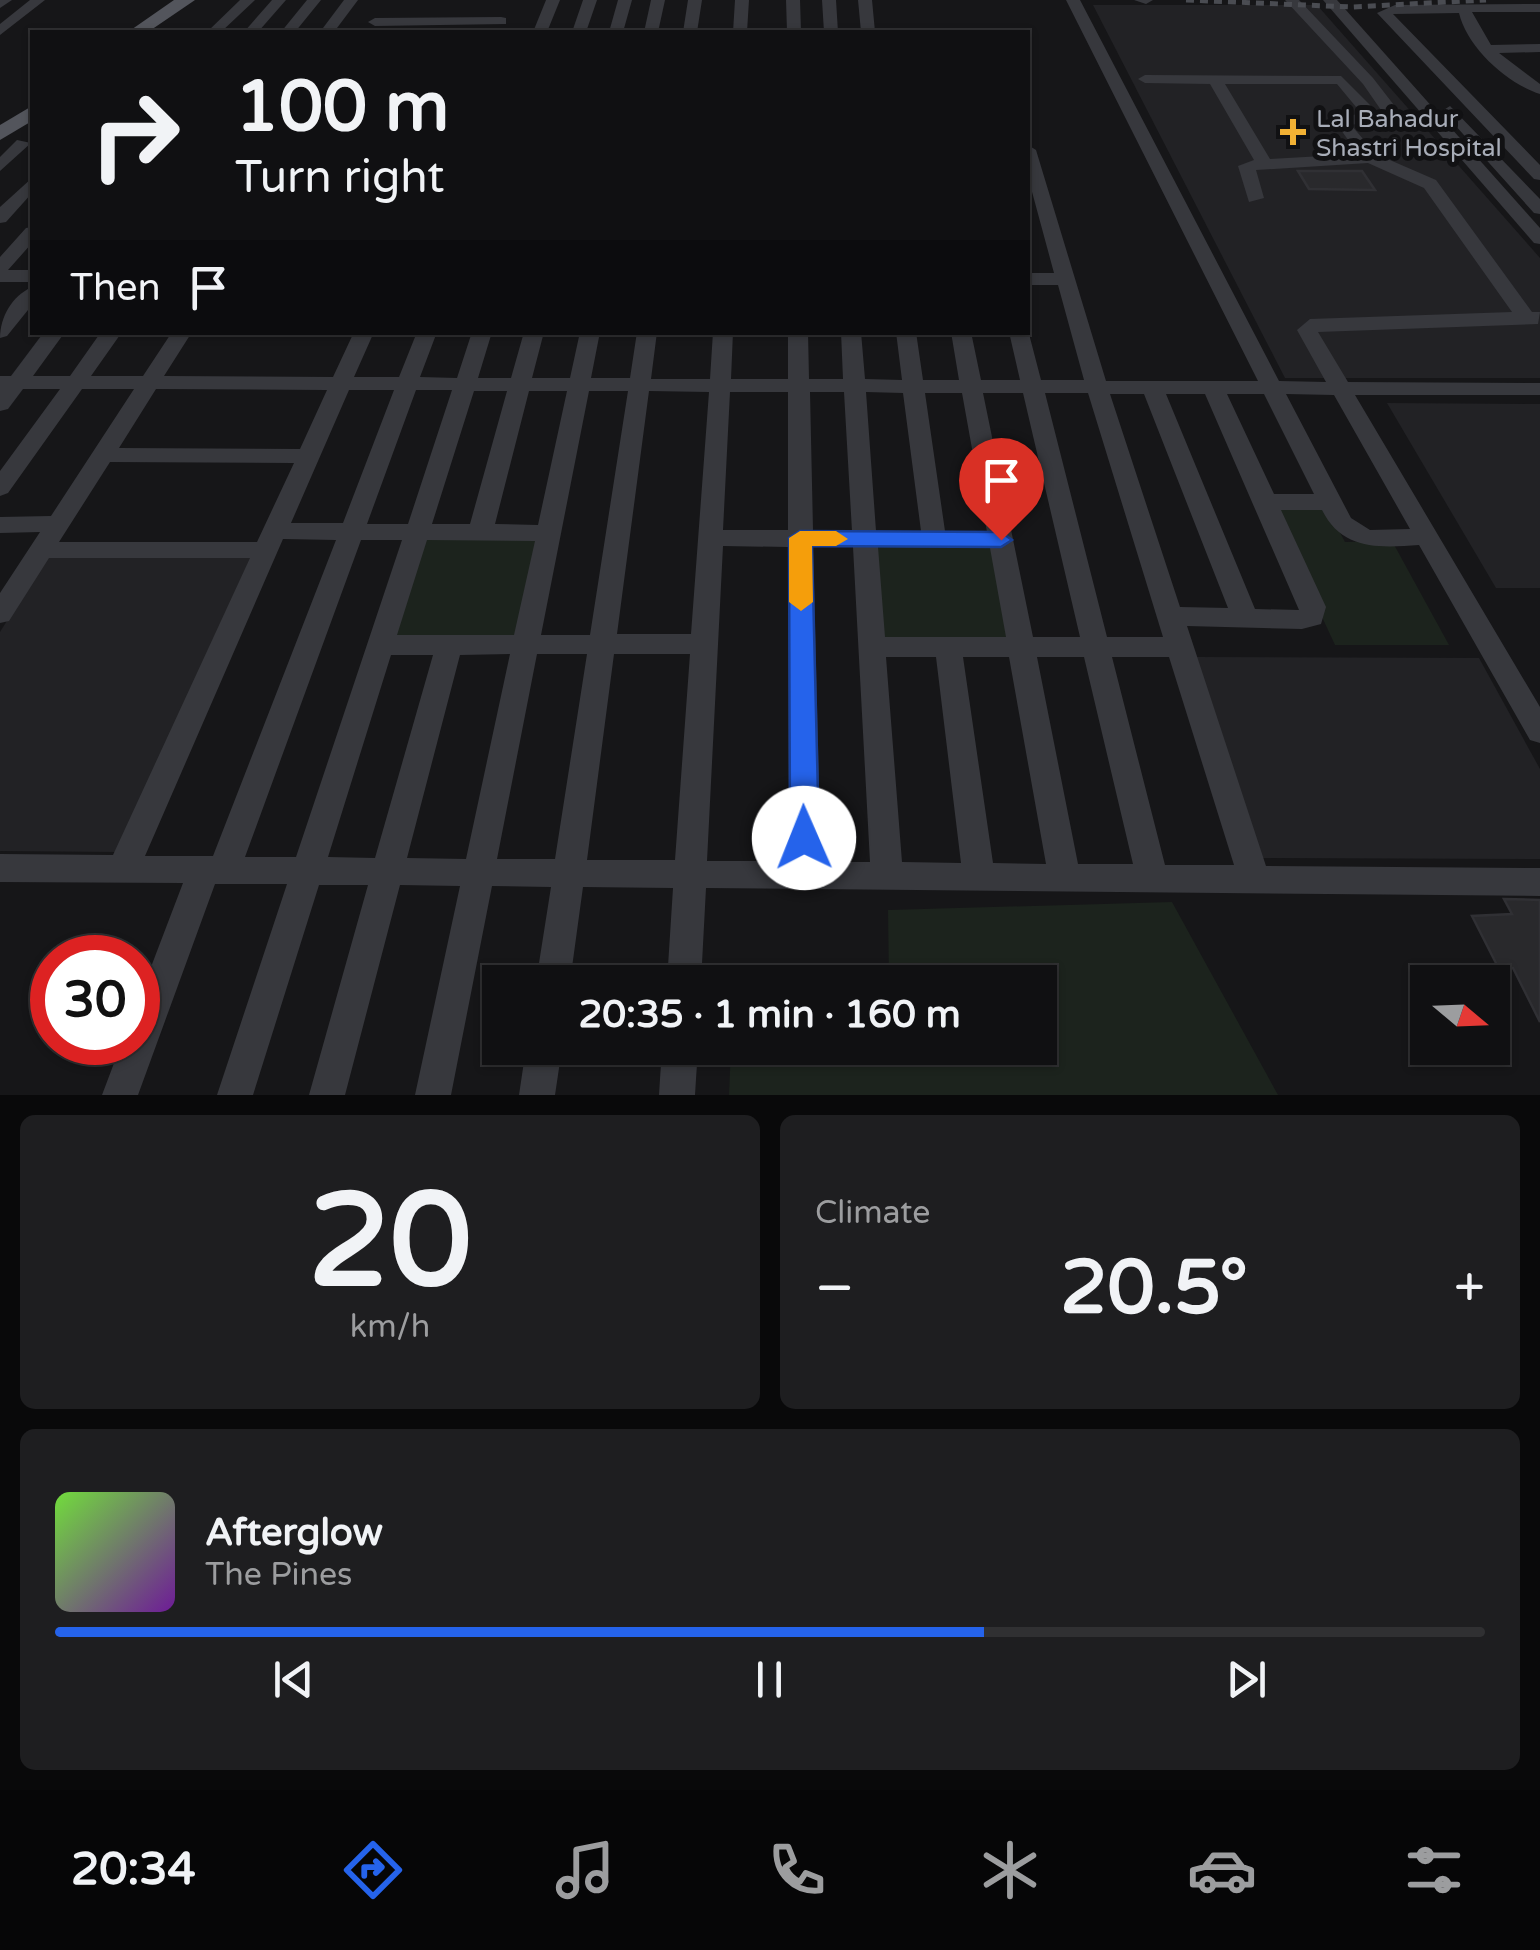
<!DOCTYPE html>
<meta charset="utf-8">
<style>
:root{--surface:#101012;--page:#1e1e20;--text:#f1f3f6;--muted:#9c9d9f;--line:#303032;--accent:#2563eb}
body{margin:0;font-family:"Varela Round",sans-serif;background:var(--page);color:var(--text);height:100vh;display:flex;flex-direction:column;font-size:38px;white-space:nowrap}
*{box-sizing:border-box;margin:0}
p{font-size:32px;color:var(--muted)}
.icon{flex:none;width:55px;height:55px;fill:none;stroke:currentColor;stroke-width:2;stroke-linecap:round;stroke-linejoin:round}
.map{position:relative;height:1095px;overflow:hidden}
.panel{display:flex;flex-direction:column;gap:20px;padding:20px;background:#09090a;flex:1}
.panel>*{flex:none}
.hud{position:absolute;left:30px;top:30px;width:1000px;height:305px;border-radius:0px;box-shadow:0 2px 8px #0004,0 0 0 2px var(--line);background:#101012;color:var(--text);overflow:hidden}
.needle{width:65px;rotate:109deg}
.buttons{position:absolute;left:1410px;top:965px;display:grid;gap:20px}
.buttons a{display:grid;place-items:center;width:100px;height:100px;border-radius:0px;background:var(--surface);box-shadow:0 2px 8px #0004,0 0 0 2px var(--line);font-size:50px}
.speed{position:absolute;left:30px;top:935px;display:flex;gap:20px;font-size:50px;font-weight:700;text-align:center}
.speed>*{display:grid;place-content:center;width:130px;height:130px;border-radius:50%;background:var(--surface);box-shadow:0 2px 8px #0004,0 0 0 2px var(--line);line-height:1}
.speed .limit{border:15px solid #d22;background:#fff;color:#111}
.pin{position:absolute;display:grid;place-items:center;width:85px;height:85px;color:#fff;margin:-102px -42px;border-radius:50% 50% 50% 0;rotate:-45deg;box-shadow:0 0 10px #0007}
.pin .icon{rotate:45deg}
.me{position:absolute;width:110px;margin:-55px;rotate:359deg;stroke-linejoin:round;filter:drop-shadow(0 0 8px #0008)}
.turn{display:flex;align-items:center;gap:35px;height:210px;padding:0 40px;font-size:45px}
.turn .icon{width:130px;height:130px;stroke-width:2.5}
.turn b{display:block;font-size:70px;line-height:85px}
.then{display:flex;align-items:center;height:95px;padding:0 40px;background:#0003;gap:20px;font-size:38px}
.big{font-size:75px;font-weight:700;line-height:1.1}
.panel .widget{flex:1;display:flex;flex-direction:column;justify-content:center;gap:15px;min-width:0;padding:0 35px;border-radius:15px;background:var(--page)}
.panel .dial{align-items:center;gap:0}
.dial b{font-size:130px;line-height:1}
.song{display:flex;align-items:center;gap:30px}
.cover{width:120px;height:120px;border-radius:15px;background:linear-gradient(135deg,hsl(100 70% 55%),hsl(280 70% 35%))}
.played{height:10px;border-radius:5px;background:linear-gradient(90deg,var(--accent) 65%,var(--line) 65%)}
.keys{display:flex;justify-content:space-around;direction:ltr}
.heat{display:flex;justify-content:space-between;align-items:center;font-size:55px;direction:ltr}
.panel .tiles{flex:1;display:grid;gap:20px;grid-template-columns:1fr 1fr}
.widget:last-child{grid-column:span 2}
.trip{position:absolute;left:482px;top:965px;width:575px;height:100px;border-radius:0px;background:var(--surface);box-shadow:0 2px 8px #0004,0 0 0 2px var(--line);font-weight:700;line-height:100px;text-align:center}
.tabs{display:flex;height:160px;justify-content:space-around;align-items:center;background:#060607;color:var(--muted)}
.tabs .icon{width:70px;height:70px}
.tabs .on{color:var(--accent)}
.tabs b{font-size:45px;color:var(--text)}
.map>svg:first-child{display:block}
.built{fill:#222225}
.green{fill:#1c231d}
.building{fill:#29292c;stroke:#303034;stroke-width:2.5}
.lines{fill:none;stroke-linecap:round;stroke-linejoin:round}
.minor{fill:#37383d;fill-rule:evenodd}
.major{fill:#53555c;fill-rule:evenodd}
.rail{stroke:#4a4c52;stroke-width:5;stroke-dasharray:8 6;stroke-linecap:butt}
.route{fill:#2563eb;stroke:#184099;stroke-width:2.5}
.slow{fill:#f59e0b}
.poi-dot{fill:#f2b134;stroke:#111113;stroke-width:4}
.labels{text-anchor:middle;stroke-width:10;stroke-linejoin:round;paint-order:stroke}
.far-poi-label{font-size:25px;fill:#a8adb8;stroke:#111113;text-anchor:start}
</style>
<div class="map">
<svg width="1540" height="1095" viewBox="0 0 1540 1095">
<rect width="100%" height="100%" fill="#161618"/>
<g class="built">
<polygon points="1093,5 1317,5 1540,258 1540,378 1285,378"/>
<polygon points="1387,403 1540,404 1540,588 1496,588"/>
<polygon points="47,557 251,558 116,852 0,851 0,632"/>
<polygon points="1195,657 1479,658 1540,769 1540,859 1261,858"/>
</g>
<g class="green">
<polygon points="1327,508 1345,542 1392,541 1449,645 1335,645 1272,509"/>
<polygon points="420,537 543,538 523,638 387,639"/>
<polygon points="870,543 994,543 1012,643 878,642"/>
<polygon points="1172,902 1278,1095 729,1095 731,1048 1040,1048 1040,982 889,982 888,910"/>
</g>
<g class="building">
<polygon points="1298,171 1362,171 1375,190 1309,189"/>
<polygon points="1504,899 1540,900 1540,1022 1513,968 1499,969 1472,916 1512,914"/>
</g>
<g class="lines">
<g class="minor">
<polygon points="0,0 12,0 0,8"/>
<polygon points="30,0 45,0 0,35 0,24"/>
<polygon points="240,0 255,0 221,32 207,32"/>
<polygon points="272,0 286,0 258,32 244,32"/>
<polygon points="307,0 321,0 295,32 281,32"/>
<polygon points="344,0 358,0 334,32 320,32"/>
<polygon points="546,0 560,0 547,32 533,32"/>
<polygon points="583,0 597,0 586,32 572,32"/>
<polygon points="618,0 632,0 623,32 609,32"/>
<polygon points="651,0 665,0 658,32 644,32"/>
<polygon points="688,0 702,0 697,32 683,32"/>
<polygon points="735,0 749,0 747,32 733,32"/>
<polygon points="786,0 800,0 801,32 787,32"/>
<polygon points="822,0 836,0 838,32 824,32"/>
<polygon points="858,0 872,0 875,32 861,32"/>
<path d="M1066,0H1080L1279,381L1326,382L1297,330L1310,319L1512,312L1424,188L1368,163L1256,170L1264,198L1249,202L1238,166L1254,160L1210,84L1145,83L1138,79L1145,75L1341,76L1376,111L1381,110L1363,84L1285,0H1299L1373,78L1397,109L1394,117L1351,125L1376,154L1436,180L1532,312H1540L1538,324L1318,332L1348,382L1540,383V395H1355L1540,707V743L1530,740L1419,545C1378,548 1342,550 1322,510H1281L1326,607L1321,624L1302,629L1187,626L1266,866L1540,868V896L706,888L701,982H667L673,888L583,887L570,982H536L551,887L492,886L451,1095H415L460,886L400,885L345,1095H309L368,885H319L253,1095H217L287,884H215L138,1095H102L122,1042H138V1001L183,883L0,882V854L113,855L250,558H49L9,621L0,623V593L40,532L0,533V517L51,516L134,389H82L8,493L0,496V471L60,389H23L8,409L0,411V376H11L44,332H65L33,376H70L101,332H122L91,376H143L172,332H192L164,376L333,377L354,332H374L354,377H399L417,332H437L420,377L457,378L472,332H492L478,378H511L524,332H544L532,378H570L580,332H600L591,378H630L637,332H657L651,379H710L713,332H733L731,379H788V332H808L809,379H843L841,332H861L865,379L902,380L896,332H916L923,380H959L951,332H971L981,380H1020L1009,332L1028,330L1041,380H1084L1058,285H1028V273H1054L1028,177V145L1036,150L1106,381H1258ZM1225,84H1337L1361,113L1334,120L1358,154L1270,159ZM156,389L327,390L300,449L119,448ZM349,390H394L343,523H291ZM416,390H452L408,524H367ZM474,391H507L470,524H432ZM529,391H567L538,525L495,524ZM589,391H628L590,635H541ZM649,391L709,392L691,634H617ZM730,392H788V530H723ZM810,392H844L852,531L813,530ZM866,392L903,393L921,531H876ZM925,393H962L987,532L945,531ZM983,393H1023L1080,637H1033ZM1045,393H1088L1163,637H1107ZM1110,394H1144L1228,608L1180,607ZM1166,394H1205L1299,610L1255,609ZM1227,394H1264L1314,494H1274ZM1286,394L1334,395L1410,529L1370,530L1351,518ZM110,462L294,463L257,542H59ZM283,539L336,540L213,856H145ZM361,540H402L296,857H245ZM427,540L535,541L514,635H397ZM723,546L788,547L789,861H707ZM813,547H853L870,862H821ZM878,547L990,548L1006,637H885ZM510,654L466,859L407,858L460,655ZM537,654H587L555,859H497ZM614,654H690L675,860H587ZM391,655H433L375,858L328,857ZM886,657H936L961,863L902,862ZM963,657H1009L1046,864L993,863ZM1037,657H1084L1133,864H1078ZM1112,657H1169L1234,865H1165Z"/>
<polygon points="1134,0 1153,0 1146,4"/>
<polygon points="1323,0 1337,0 1540,228 1540,244 1534,243"/>
<path d="M1540,4V12H1472L1491,45L1540,44V52L1499,53L1540,84V94C1506,83 1467,47 1459,13L1393,14L1540,165V180L1534,179L1377,13L1395,5Z"/>
<polygon points="501,17 506,18 506,24 375,26 368,22 375,18"/>
<polygon points="1450,106 1540,199 1540,214 1534,213 1445,114 1442,111"/>
<polygon points="17,140 31,143 0,171 0,157"/>
<polygon points="32,178 32,193 6,222 0,223 0,207"/>
<polygon points="32,227 32,243 8,270 32,270 32,282 0,282 0,257 26,228"/>
<path d="M32,287V305L7,336L0,338C0,317 12,296 32,287Z"/>
<polygon points="526,1048 562,1048 555,1095 519,1095"/>
<polygon points="662,1048 698,1048 695,1095 659,1095"/>
</g>
<g class="major">
<polygon points="174,0 195,0 148,32 128,32"/>
<polygon points="32,106 32,121 0,140 0,125"/>
</g>
<polyline class="rail" points="1186,0 1352,7 1486,0"/>
</g>
<polygon class="route" points="800,531 1001,532 1012,540 1001,547 812,546 819,838 815,846 804,850 794,846 790,838 789,538"/>
<polygon class="slow" points="800,531 836,531 848,539 836,546 812,546 813,602 801,611 789,602 789,538"/>
<path class="poi-dot" d="M1288 117h10v10h10v10h-10v10h-10v-10h-10v-10h10z"/>
<g class="labels">
<g class="far-poi-label">
<text x="1316" y="127">Lal Bahadur<tspan x="1316" dy="29">Shastri Hospital</tspan></text>
</g>
</g>
</svg>
<div class="buttons">
<a><svg class="needle" viewBox="-14 -14 28 28"><path d="M0-13l5 13h-10z" fill="#e53935"/><path d="M0 13l5-13h-10z" fill="#9c9d9f"/></svg></a>
</div>
<div class="speed"><div class="limit">30</div></div>
<div class="pin" style="left:1001px;top:540px;background:#d93025"><svg class="icon" aria-label="arrive" viewBox="0 0 24 24"><path d="M6 21V4h12l-3 4 3 4H6"/></svg></div>
<svg class="me" style="left:804px;top:838px" viewBox="-20 -20 40 40"><circle r="19" fill="#fff"/><path d="M0-13L10 11 0 6-10 11z" fill="#2563eb"/></svg>
<div class="trip">20:35 · 1 min · 160 m</div>
<div class="hud">
<div class="turn"><svg class="icon" aria-label="right" viewBox="0 0 24 24"><path d="M7 20v-9h11M14 6l5 5-5 5"/></svg><div><b>100 m</b>Turn right</div></div>
<div class="then">Then<svg class="icon" aria-label="arrive" viewBox="0 0 24 24"><path d="M6 21V4h12l-3 4 3 4H6"/></svg></div>
</div>
</div>
<section class="panel">
<div class="tiles">
<div class="widget dial"><b>20</b><p>km/h</p></div>
<div class="widget"><p>Climate</p>
<div class="heat"><a>−</a><b class="big">20.5°</b><a>+</a></div>
</div>
<div class="widget">
<div class="song"><i class="cover"></i><div><b>Afterglow</b><p>The Pines</p></div></div>
<div class="played"></div>
<div class="keys"><svg class="icon" aria-label="previous" viewBox="0 0 24 24"><path d="M18 5L8 12l10 7zM5 5v14"/></svg><svg class="icon" aria-label="pause" viewBox="0 0 24 24"><path d="M8 5v14M16 5v14"/></svg><svg class="icon" aria-label="next" viewBox="0 0 24 24"><path d="M6 5l10 7-10 7zM19 5v14"/></svg></div>
</div>
</div>
</section>
<nav class="tabs">
<b>20:34</b>
<svg class="icon on" aria-label="directions" viewBox="0 0 24 24"><path d="M12 3l9 9-9 9-9-9zM9 14v-3h6M13 9l2 2-2 2"/></svg>
<svg class="icon" aria-label="music" viewBox="0 0 24 24"><path d="M9 18V5l10-2v13"/><circle cx="6" cy="18" r="3"/><circle cx="16" cy="16" r="3"/></svg>
<svg class="icon" aria-label="phone" viewBox="0 0 24 24"><path d="M5 4h4l2 5-3 2q2 4 5 5l2-3 5 2v4C11 20 4 13 5 4z"/></svg>
<svg class="icon" aria-label="climate" viewBox="0 0 24 24"><path d="M12 3v18M4 7l16 10M4 17L20 7"/></svg>
<svg class="icon" aria-label="car" viewBox="0 0 24 24"><path d="M5 17H2v-5l4-1 3-4h7l3 4 3 1v5h-3M9 17h6M6 11h13"/><circle cx="7" cy="17" r="2"/><circle cx="17" cy="17" r="2"/></svg>
<svg class="icon" aria-label="filters" viewBox="0 0 24 24"><path d="M4 7h16M4 17h16"/><circle cx="9" cy="7" r="2"/><circle cx="15" cy="17" r="2"/></svg>
</nav>
